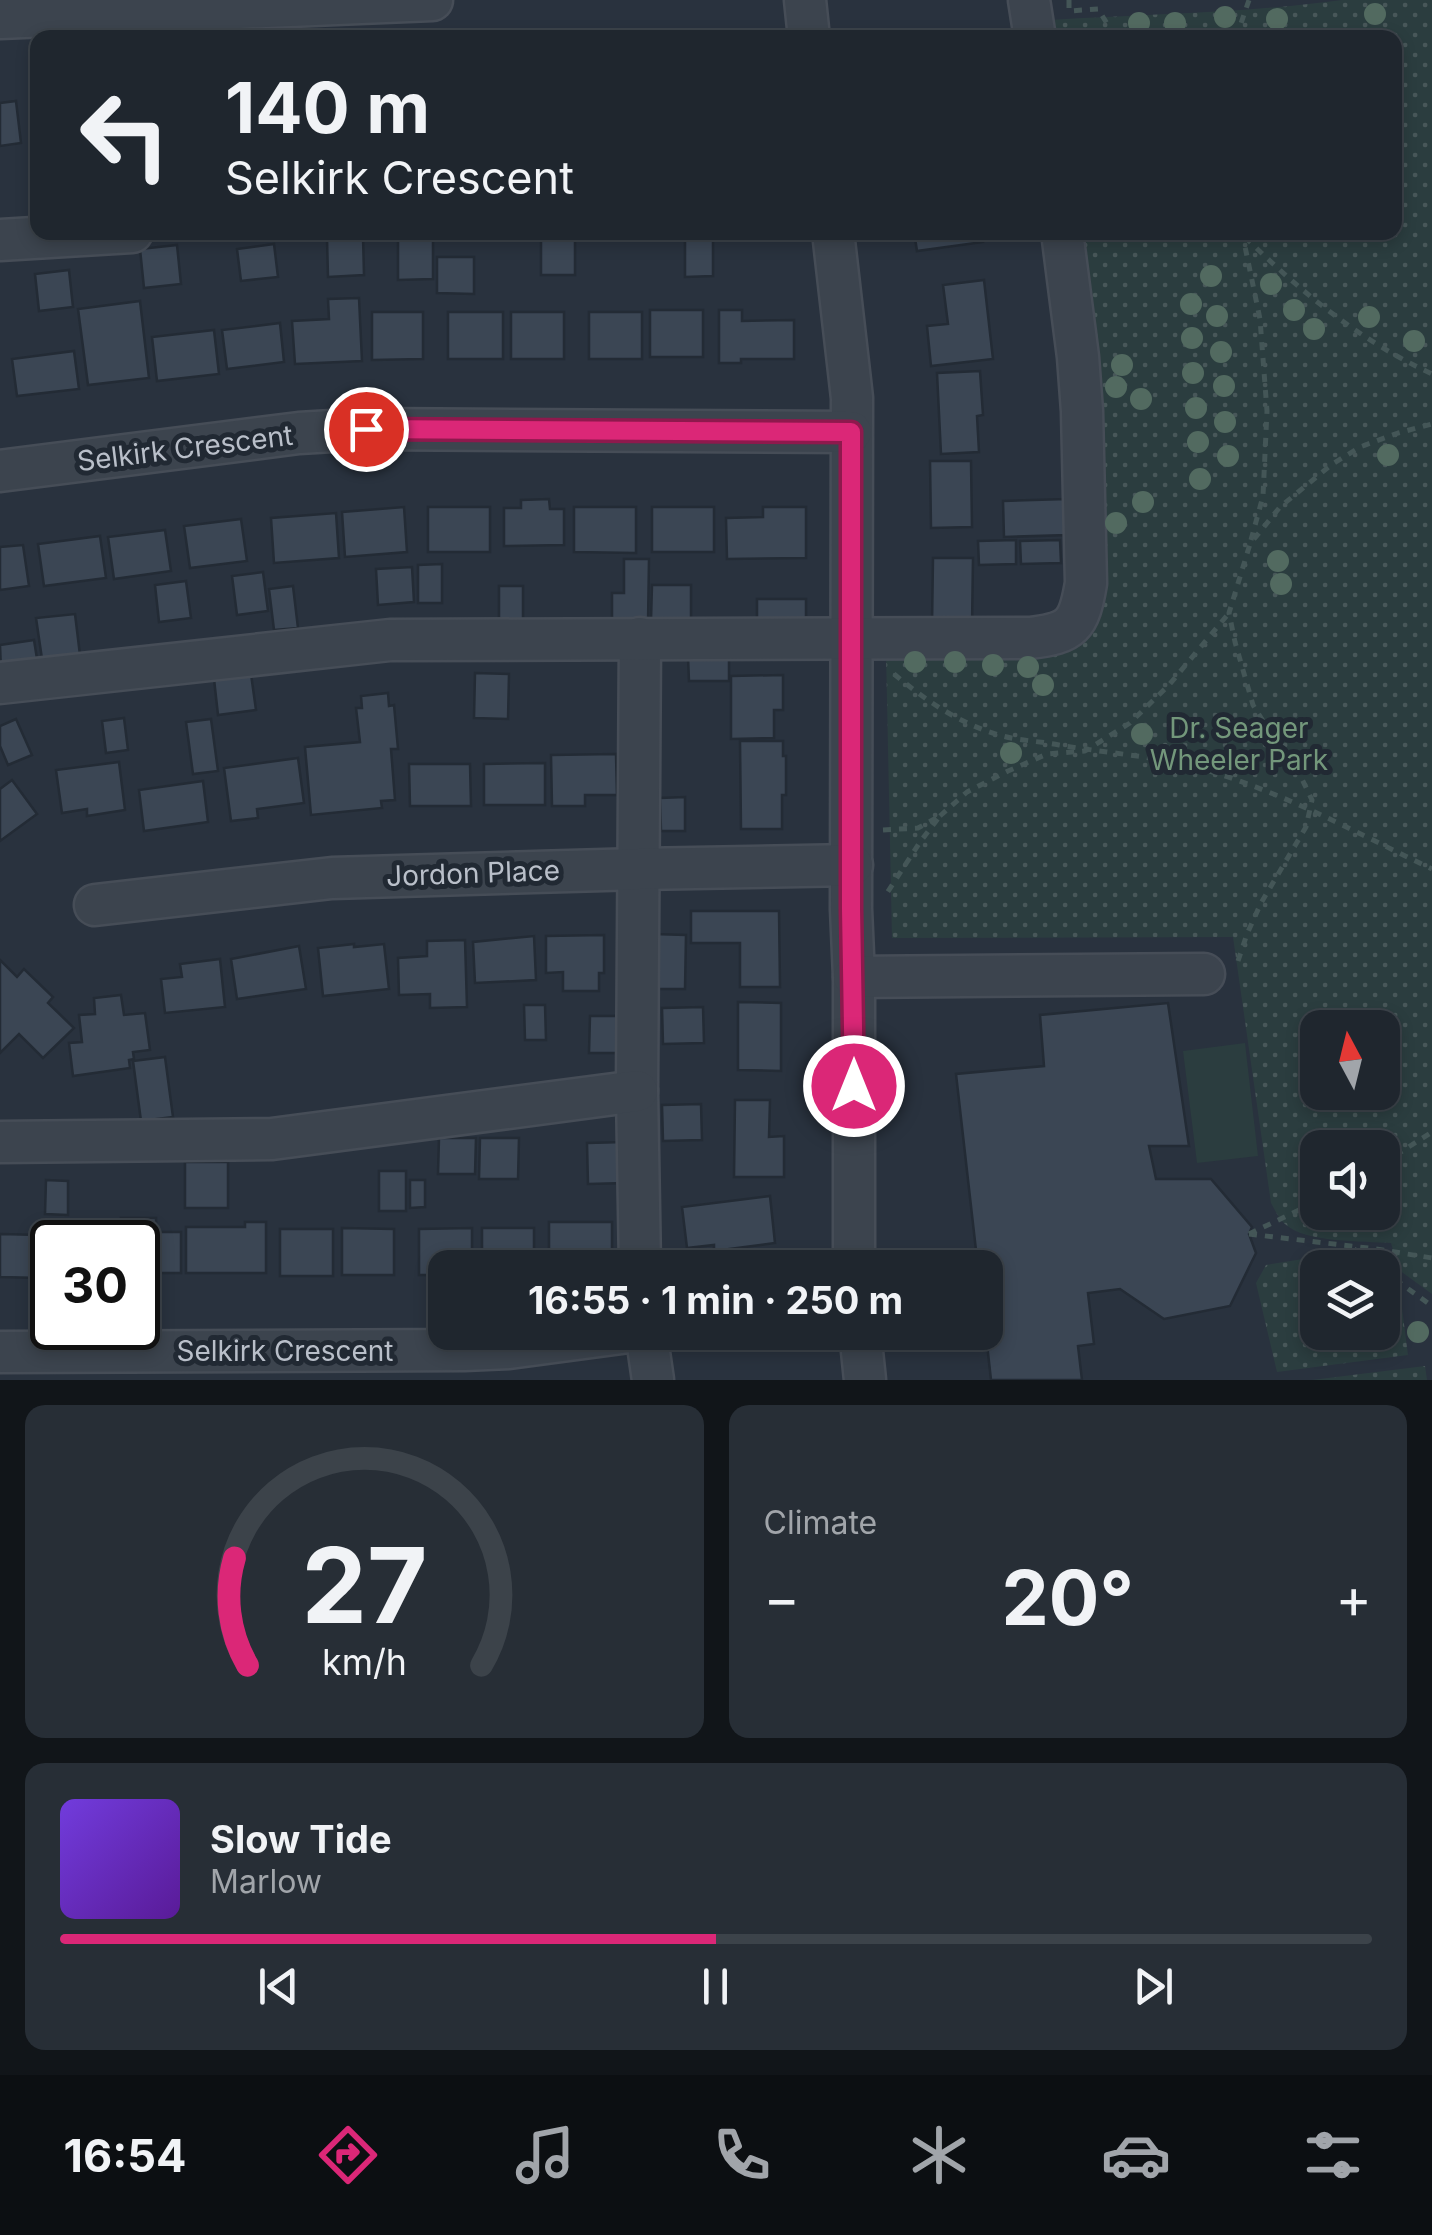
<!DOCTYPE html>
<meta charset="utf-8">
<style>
:root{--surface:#1f262e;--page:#272e36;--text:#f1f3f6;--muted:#a1a5aa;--line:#3c434a;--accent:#db2777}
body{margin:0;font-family:Inter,sans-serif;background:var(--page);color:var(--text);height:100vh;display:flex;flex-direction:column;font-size:38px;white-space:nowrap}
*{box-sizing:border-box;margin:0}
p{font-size:32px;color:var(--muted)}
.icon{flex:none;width:55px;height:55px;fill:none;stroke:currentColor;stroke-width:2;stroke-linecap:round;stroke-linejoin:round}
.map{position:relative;height:1380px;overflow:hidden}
.panel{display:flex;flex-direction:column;gap:25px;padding:25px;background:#111519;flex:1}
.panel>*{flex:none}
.banner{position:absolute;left:30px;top:30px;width:1372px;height:210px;border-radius:20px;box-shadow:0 5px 15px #0003,0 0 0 2px var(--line);background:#1f262e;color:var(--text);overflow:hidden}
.needle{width:65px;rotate:353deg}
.buttons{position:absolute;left:1300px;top:1010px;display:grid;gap:20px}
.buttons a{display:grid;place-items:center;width:100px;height:100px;border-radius:20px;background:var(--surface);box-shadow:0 5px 15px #0003,0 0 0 2px var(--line);font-size:50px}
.speed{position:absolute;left:30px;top:1220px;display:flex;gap:20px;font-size:50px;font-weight:700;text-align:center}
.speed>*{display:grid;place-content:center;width:130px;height:130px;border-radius:50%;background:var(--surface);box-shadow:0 5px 15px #0003,0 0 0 2px var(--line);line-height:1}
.speed .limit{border:5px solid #111;border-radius:15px;background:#fff;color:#111}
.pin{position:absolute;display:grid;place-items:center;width:85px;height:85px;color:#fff;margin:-42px;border:5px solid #fff;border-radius:50%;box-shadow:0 2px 10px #0007}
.me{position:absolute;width:110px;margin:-55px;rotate:0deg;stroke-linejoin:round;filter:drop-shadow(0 0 8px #0008)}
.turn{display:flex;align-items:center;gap:35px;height:210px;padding:0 30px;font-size:45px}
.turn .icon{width:130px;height:130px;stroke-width:2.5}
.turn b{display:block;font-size:70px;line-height:85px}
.big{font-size:75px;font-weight:700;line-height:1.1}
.panel .tile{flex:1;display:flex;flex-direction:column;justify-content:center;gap:15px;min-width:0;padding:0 35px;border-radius:20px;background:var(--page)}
.panel .dial{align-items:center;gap:0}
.dial svg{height:260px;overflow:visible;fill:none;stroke:var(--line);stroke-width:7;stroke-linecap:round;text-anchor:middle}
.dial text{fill:var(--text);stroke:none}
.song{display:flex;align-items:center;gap:30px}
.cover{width:120px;height:120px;border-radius:15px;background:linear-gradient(135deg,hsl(260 70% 55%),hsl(270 70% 35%))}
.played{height:10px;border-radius:5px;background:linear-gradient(90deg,var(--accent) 50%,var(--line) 50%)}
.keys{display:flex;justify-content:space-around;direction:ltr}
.heat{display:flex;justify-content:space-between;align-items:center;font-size:55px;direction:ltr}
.panel .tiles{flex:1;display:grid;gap:25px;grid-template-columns:1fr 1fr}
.tile:last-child{grid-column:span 2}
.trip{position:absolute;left:428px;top:1250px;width:575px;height:100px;border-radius:20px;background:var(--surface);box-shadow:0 5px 15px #0003,0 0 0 2px var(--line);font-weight:700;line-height:100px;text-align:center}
.dock{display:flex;height:160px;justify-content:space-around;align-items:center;background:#0c0f12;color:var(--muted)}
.dock .icon{width:70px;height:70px}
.dock .active{color:var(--accent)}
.dock b{font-size:45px;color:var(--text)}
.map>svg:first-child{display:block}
.green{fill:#2b3d3f}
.park{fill:url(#park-dots);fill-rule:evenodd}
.building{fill:#3b4654;stroke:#232b35;stroke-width:2.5}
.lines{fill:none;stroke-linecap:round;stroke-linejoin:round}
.minor-casing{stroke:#464d57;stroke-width:45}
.path{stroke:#445657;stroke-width:5;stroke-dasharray:8 8;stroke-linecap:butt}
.minor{stroke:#3c444e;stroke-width:40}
.tree{fill:#526a60}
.route-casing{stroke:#8e194d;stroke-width:25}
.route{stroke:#db2777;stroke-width:18}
.labels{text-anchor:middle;stroke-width:10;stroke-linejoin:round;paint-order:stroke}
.street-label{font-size:28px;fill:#b9bfc9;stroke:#212933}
.park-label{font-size:28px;fill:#73977b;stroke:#212933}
</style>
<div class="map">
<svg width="1432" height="1380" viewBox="0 0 1432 1380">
<defs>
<pattern id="park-dots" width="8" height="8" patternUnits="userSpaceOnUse" patternTransform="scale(2.5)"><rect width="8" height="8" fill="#2b3d3f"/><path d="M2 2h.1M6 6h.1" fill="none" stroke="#485759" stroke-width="1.8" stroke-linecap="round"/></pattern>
</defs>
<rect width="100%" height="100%" fill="#29323e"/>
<polygon class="green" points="1245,1043 1258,1156 1197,1163 1183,1051"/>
<g class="park">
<path d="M1342,0H1432V1294L1399,1270L1391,1243C1364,1241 1305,1243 1285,1224C1279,1219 1275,1210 1271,1203L1233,937L892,938L886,652L1077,639L1076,233L1395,232V38L1054,37L1051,20C1148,14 1246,13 1342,0ZM1318,1028H1382V1092H1318ZM1318,1148H1382V1212H1318Z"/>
<polygon points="1328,1255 1355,1267 1318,1268 1318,1332 1382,1332 1383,1283 1400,1293 1408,1355 1277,1372 1256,1283 1266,1265"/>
<polygon points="1425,1366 1427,1380 1312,1380"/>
</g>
<g class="building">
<polygon points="16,101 21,143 0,146 0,103"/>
<rect x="541" y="232" width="34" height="43"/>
<polygon points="685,232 713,232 713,276 685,277"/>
<polygon points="914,232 982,232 983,242 917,251"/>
<polygon points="433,234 433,279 398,280 398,235"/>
<polygon points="363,236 364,275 328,277 327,238"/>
<polygon points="274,244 278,277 241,281 237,249"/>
<polygon points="177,245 181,284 144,288 140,249"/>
<polygon points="437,257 474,257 474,294 437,293"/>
<polygon points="69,270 73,307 39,311 35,274"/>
<polygon points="984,280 993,359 931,366 927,326 948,324 943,285"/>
<polygon points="359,298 362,361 295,364 292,321 329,319 328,299"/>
<polygon points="140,301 149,378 88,385 78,309"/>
<rect x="650" y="310" width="53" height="47"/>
<polygon points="719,310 742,310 742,321 794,320 794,359 741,359 741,363 719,363"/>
<polygon points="372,312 423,312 423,359 372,360"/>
<rect x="448" y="312" width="55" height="47"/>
<rect x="511" y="312" width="53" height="47"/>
<rect x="589" y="312" width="53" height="47"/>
<polygon points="280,323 284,362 227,369 222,330"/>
<polygon points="214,330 219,374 157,381 152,337"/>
<polygon points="74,351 79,389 17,396 12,359"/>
<polygon points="980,371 983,415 977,416 979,452 941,454 937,373"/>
<polygon points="930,461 971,461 972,527 931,528"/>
<polygon points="549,499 550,509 564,509 564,545 504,546 504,508 521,508 521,500"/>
<polygon points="1067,499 1068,535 1004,537 1003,501"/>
<polygon points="404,507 407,552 345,557 342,512"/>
<rect x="428" y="507" width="62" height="45"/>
<polygon points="574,507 636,507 636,553 574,552"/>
<rect x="652" y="507" width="62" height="45"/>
<polygon points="763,507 806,507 806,558 727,559 726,518 763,517"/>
<polygon points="336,513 339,558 274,563 271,518"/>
<polygon points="241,519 247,561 190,568 184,526"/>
<polygon points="165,530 171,571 114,579 108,537"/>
<polygon points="100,536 106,578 44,586 38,544"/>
<polygon points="1016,540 1016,564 979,565 978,541"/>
<polygon points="1060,540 1061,563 1021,564 1020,541"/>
<polygon points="23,545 29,586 0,590 0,547"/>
<polygon points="933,558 973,558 972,626 932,625"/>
<polygon points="624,559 649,559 648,624 612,623 612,593 624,593"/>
<polygon points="442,564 442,603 418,603 418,565"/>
<polygon points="412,567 414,602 378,605 376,569"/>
<polygon points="263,572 268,611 237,615 232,576"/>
<polygon points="186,581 191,618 159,622 155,585"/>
<polygon points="652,585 691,585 691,621 651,620"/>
<polygon points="293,586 298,628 274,630 269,589"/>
<rect x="499" y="586" width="24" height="38"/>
<polygon points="757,599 806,599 806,629 757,628"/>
<polygon points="75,614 80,655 42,659 36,618"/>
<polygon points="34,640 38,665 1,670 0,645"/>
<polygon points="729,656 729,681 689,681 688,657"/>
<polygon points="475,673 509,674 508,719 474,718"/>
<polygon points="251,674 256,710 218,715 214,679"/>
<polygon points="783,675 783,710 774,710 774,738 731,739 731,676"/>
<polygon points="388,693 389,706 394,705 398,749 391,749 395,800 381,801 382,808 311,815 305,747 360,742 356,708 362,708 361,696"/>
<polygon points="124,718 128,750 106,753 102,721"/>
<polygon points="16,719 32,755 8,765 0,746 0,726"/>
<polygon points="211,719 218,771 193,774 186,722"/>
<polygon points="740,741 783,741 783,756 786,756 786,795 782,795 782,829 741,829"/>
<polygon points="616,754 617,795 585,795 585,806 552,806 551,755"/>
<polygon points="298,758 304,803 257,809 258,818 231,821 224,768"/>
<polygon points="119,762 125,810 87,816 87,809 62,813 56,770"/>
<polygon points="545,763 545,805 484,805 484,764"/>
<polygon points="409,764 470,764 471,806 410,806"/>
<polygon points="12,780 37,814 0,841 0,789"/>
<polygon points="203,781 208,822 144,831 139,790"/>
<polygon points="685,797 685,831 661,831 660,798"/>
<polygon points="691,911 779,911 780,987 740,987 740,943 691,943"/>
<polygon points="653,934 686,935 685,989 652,989"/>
<polygon points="604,935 604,973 599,973 599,991 563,991 563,972 546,973 546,936"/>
<polygon points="534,936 536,980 475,983 473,942"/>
<polygon points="465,940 467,1007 430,1008 430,994 399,995 398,958 427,956 427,941"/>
<polygon points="354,944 354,947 384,944 389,989 323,996 318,948"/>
<polygon points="299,946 306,989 237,999 231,959"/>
<polygon points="220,959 225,1007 165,1013 161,979 182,977 180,964"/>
<polygon points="0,960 17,977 24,969 53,997 48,1003 74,1028 43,1058 19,1034 0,1053"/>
<polygon points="121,995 124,1015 145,1013 150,1050 133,1052 134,1059 129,1060 130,1068 73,1076 69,1043 82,1042 79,1015 95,1014 94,998"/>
<polygon points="738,1002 781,1003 781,1071 738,1070"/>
<polygon points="1168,1003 1189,1146 1149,1146 1156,1179 1211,1179 1252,1227 1249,1234 1256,1253 1230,1306 1164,1319 1120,1289 1088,1293 1094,1344 1078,1346 1082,1380 991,1380 985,1326 985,1268 978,1268 956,1074 1044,1066 1040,1015"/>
<polygon points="524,1005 545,1005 546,1040 525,1040"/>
<polygon points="703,1007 704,1043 663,1044 662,1008"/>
<polygon points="590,1016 622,1016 622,1053 589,1053"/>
<polygon points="165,1057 173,1117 141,1121 133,1061"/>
<polygon points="735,1100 770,1100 769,1137 784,1136 784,1177 734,1177"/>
<polygon points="701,1104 702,1140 663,1141 662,1105"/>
<polygon points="439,1138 476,1138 475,1174 438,1174"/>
<polygon points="480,1138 519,1138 518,1179 479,1179"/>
<polygon points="625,1142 626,1183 588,1184 587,1143"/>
<rect x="185" y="1162" width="43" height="46"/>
<rect x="379" y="1171" width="27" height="40"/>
<polygon points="46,1180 68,1181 68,1215 45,1214"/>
<polygon points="410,1180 425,1180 425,1207 410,1208"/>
<polygon points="770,1196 775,1243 714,1251 714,1245 687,1248 682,1207"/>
<polygon points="121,1218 156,1218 156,1232 181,1232 181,1273 138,1273 138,1242 121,1242"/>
<polygon points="245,1222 266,1222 266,1273 186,1273 186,1227 245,1227"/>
<rect x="549" y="1222" width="63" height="46"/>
<polygon points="342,1228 394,1229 394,1275 342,1275"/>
<polygon points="472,1228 472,1268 445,1268 445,1275 419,1275 419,1229"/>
<rect x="482" y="1228" width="52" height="40"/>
<rect x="280" y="1229" width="53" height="47"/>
<polygon points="0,1234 41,1235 41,1278 0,1277"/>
<polygon points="51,1234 111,1234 111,1242 52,1242 51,1277"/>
</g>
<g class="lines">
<defs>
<g id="minor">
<polyline points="805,0 809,38"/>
<polyline points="1029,0 1035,38"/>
<polyline points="0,18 432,0"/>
<polyline points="833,232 852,398 851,909 854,977 854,1268"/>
<polyline points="0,240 132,232"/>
<polyline points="0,471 299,433 366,429 851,432"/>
<polyline points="640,638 637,1091 640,1268"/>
<path d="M0,683L390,640L1030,638C1072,633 1079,626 1086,583L1082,411L1078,357L1062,232"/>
<polyline points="95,905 332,878 639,869 852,865"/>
<polyline points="854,977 1204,974"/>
<polyline points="0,1142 272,1139 637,1091"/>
<polyline points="646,1332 653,1380"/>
<polyline points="860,1332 865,1380"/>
<polyline points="0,1352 464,1350 509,1348 629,1332"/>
</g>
</defs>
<use href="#minor" class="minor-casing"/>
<g class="path">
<polyline points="1069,0 1069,11 1098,9 1116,38"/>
<polyline points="1236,38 1249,0"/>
<polyline points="1242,232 1260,319 1267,411 1263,496 1251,540"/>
<path d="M1245,237C1302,293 1359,340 1432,374"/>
<path d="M894,674C925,700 960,724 999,735C1019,741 1039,741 1059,745C1106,753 1155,756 1202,769C1283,792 1357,833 1432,869"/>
<polyline points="940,816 967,792 1008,771 1047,754 1085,751 1130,723 1169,685 1229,613"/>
<polyline points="883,830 918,828 940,816 920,842 887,893"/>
<polyline points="1238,961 1247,934 1261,903 1306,827 1312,800 1301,777 1289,763 1253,705 1235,642 1229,613 1250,544 1280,507 1331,465 1360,447 1398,433 1432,424"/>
<polyline points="1382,1164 1432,1132"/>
<polyline points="1249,1234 1376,1249 1432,1258"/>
<polyline points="1249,1234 1318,1201"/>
<polyline points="1354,1249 1380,1268"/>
<polyline points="1382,1270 1432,1306"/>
</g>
<use href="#minor" class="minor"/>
</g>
<g class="tree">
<circle cx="1375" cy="14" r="11"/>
<circle cx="1225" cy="17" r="11"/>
<circle cx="1277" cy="19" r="11"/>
<circle cx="1139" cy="23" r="11"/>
<circle cx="1175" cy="23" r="11"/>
<circle cx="1211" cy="276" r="11"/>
<circle cx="1271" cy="284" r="11"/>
<circle cx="1191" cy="304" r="11"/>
<circle cx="1294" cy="310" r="11"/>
<circle cx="1217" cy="316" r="11"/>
<circle cx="1369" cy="317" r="11"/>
<circle cx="1314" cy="329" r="11"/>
<circle cx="1192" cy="338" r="11"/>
<circle cx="1414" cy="341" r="11"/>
<circle cx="1221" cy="352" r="11"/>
<circle cx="1122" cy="365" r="11"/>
<circle cx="1193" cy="373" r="11"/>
<circle cx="1224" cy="386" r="11"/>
<circle cx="1116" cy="387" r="11"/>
<circle cx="1141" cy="399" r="11"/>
<circle cx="1196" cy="408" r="11"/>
<circle cx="1225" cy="422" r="11"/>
<circle cx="1198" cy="442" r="11"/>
<circle cx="1388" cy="455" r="11"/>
<circle cx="1228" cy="456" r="11"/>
<circle cx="1200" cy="479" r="11"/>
<circle cx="1143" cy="502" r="11"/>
<circle cx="1116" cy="523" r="11"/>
<circle cx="1278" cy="561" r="11"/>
<circle cx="1281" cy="584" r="11"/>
<circle cx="915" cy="662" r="11"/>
<circle cx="955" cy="662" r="11"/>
<circle cx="993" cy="665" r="11"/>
<circle cx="1028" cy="667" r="11"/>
<circle cx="1043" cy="685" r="11"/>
<circle cx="1142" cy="734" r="11"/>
<circle cx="1011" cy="753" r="11"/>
<circle cx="1418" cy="1332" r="11"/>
</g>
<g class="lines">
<defs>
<polyline id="route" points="366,429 851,432 851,909 854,1086"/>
</defs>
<use href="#route" class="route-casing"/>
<use href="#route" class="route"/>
</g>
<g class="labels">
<g class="street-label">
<text transform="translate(185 448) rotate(-7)" y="10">Selkirk Crescent</text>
<text transform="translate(473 873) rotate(-2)" y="10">Jordon Place</text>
<text x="285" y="1361">Selkirk Crescent</text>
</g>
<g class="park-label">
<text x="1239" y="738">Dr. Seager<tspan x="1239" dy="32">Wheeler Park</tspan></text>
</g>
</g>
</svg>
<div class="buttons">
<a><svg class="needle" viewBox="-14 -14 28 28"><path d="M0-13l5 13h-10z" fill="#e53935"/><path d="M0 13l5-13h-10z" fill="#a1a5aa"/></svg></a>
<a><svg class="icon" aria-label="sound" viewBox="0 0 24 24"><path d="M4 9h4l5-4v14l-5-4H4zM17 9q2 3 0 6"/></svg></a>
<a><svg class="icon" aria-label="layers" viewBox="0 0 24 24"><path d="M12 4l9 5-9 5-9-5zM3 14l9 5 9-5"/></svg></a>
</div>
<div class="speed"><div class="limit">30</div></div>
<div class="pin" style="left:366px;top:429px;background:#d93025"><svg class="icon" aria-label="arrive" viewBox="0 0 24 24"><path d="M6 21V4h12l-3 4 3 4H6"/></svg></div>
<svg class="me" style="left:854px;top:1086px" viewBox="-20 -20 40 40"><circle r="17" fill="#db2777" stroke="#fff" stroke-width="3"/><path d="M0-11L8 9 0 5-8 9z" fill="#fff"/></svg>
<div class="trip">16:55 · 1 min · 250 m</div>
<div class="banner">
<div class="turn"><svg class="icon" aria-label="left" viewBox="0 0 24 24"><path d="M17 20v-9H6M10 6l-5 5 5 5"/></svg><div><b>140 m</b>Selkirk Crescent</div></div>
</div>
</div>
<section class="panel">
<div class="tiles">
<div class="tile dial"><svg viewBox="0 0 100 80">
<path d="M14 69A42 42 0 1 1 86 69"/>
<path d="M14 69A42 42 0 0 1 10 36" stroke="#db2777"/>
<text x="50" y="56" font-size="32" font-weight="700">27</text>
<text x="50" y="72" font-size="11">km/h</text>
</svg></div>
<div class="tile"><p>Climate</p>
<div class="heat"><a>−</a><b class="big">20°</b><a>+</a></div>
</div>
<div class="tile">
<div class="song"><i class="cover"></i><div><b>Slow Tide</b><p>Marlow</p></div></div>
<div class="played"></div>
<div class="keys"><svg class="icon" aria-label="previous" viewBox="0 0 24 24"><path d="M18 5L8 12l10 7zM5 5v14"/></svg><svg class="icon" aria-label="pause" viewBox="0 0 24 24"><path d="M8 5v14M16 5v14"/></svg><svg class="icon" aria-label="next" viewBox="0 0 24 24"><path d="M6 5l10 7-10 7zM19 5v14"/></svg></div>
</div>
</div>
</section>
<nav class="dock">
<b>16:54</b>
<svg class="icon active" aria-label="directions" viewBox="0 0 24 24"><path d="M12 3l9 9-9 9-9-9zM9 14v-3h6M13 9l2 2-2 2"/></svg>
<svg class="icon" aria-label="music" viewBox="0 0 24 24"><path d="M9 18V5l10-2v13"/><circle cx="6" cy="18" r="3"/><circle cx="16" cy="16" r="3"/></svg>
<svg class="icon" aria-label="phone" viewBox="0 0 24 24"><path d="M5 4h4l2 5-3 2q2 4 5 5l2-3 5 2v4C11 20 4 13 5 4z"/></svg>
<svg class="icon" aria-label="climate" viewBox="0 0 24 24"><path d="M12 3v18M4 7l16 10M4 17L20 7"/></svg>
<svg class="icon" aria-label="car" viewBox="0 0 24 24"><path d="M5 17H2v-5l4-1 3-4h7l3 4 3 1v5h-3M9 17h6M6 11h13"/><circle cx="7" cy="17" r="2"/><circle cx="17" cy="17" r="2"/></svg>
<svg class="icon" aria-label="filters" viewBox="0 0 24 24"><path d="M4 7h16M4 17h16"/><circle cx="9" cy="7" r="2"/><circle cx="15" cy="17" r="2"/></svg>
</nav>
